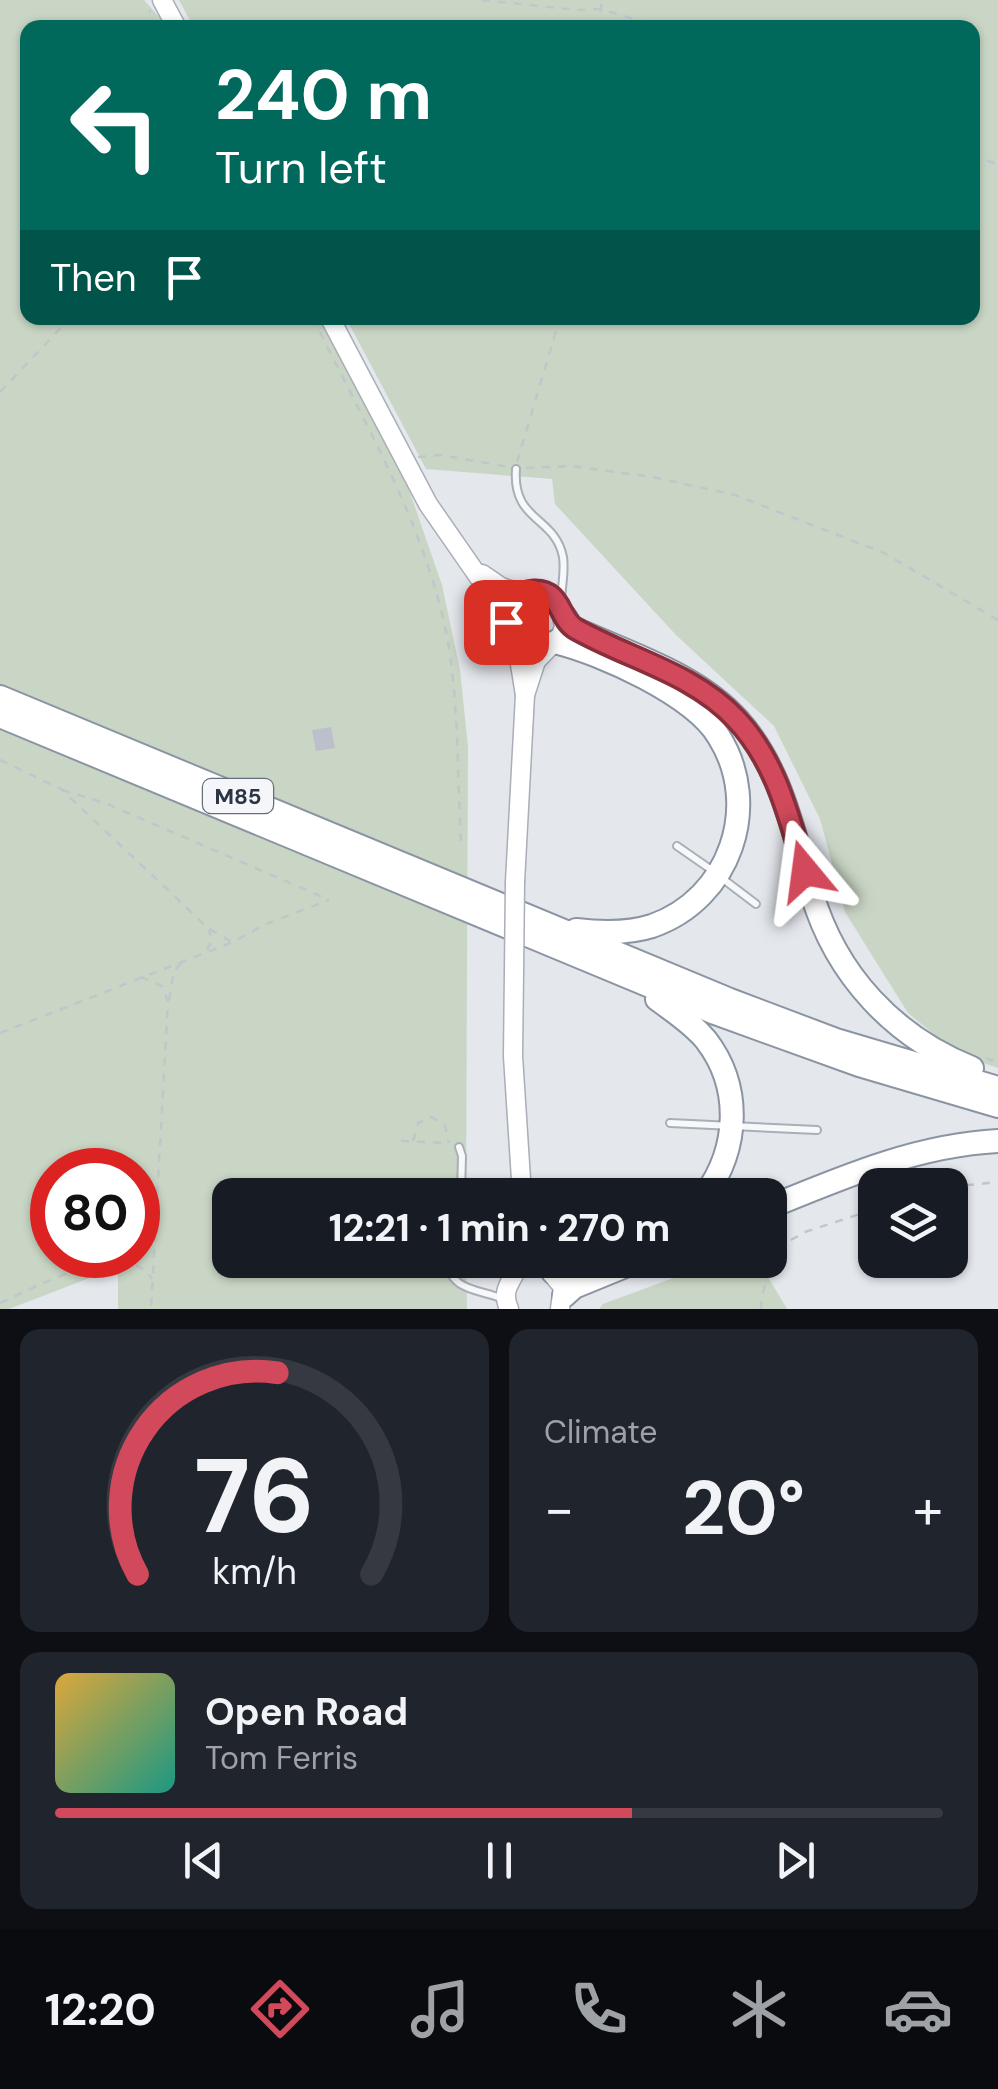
<!DOCTYPE html>
<meta charset="utf-8">
<style>
:root{--surface:#171b24;--page:#20242c;--text:#f1f3f6;--muted:#9ea1a6;--line:#363941;--accent:#d1495b}
body{margin:0;font-family:"DM Sans",sans-serif;background:var(--page);color:var(--text);height:100vh;display:flex;flex-direction:column;font-size:38px;white-space:nowrap}
*{box-sizing:border-box;margin:0}
p{font-size:32px;color:var(--muted)}
.icon{flex:none;width:55px;height:55px;fill:none;stroke:currentColor;stroke-width:2;stroke-linecap:round;stroke-linejoin:round}
.map{position:relative;height:1309px;overflow:hidden}
.side{display:flex;flex-direction:column;gap:20px;padding:20px;background:#0d0f14;flex:1}
.side>*{flex:none}
.banner{position:absolute;left:20px;top:20px;width:960px;height:305px;border-radius:20px;box-shadow:0 2px 8px #0004;background:#00695c;color:#fff;overflow:hidden}
.tools{position:absolute;left:858px;top:1168px;display:grid;gap:20px}
.tools a{display:grid;place-items:center;width:110px;height:110px;border-radius:20px;background:var(--surface);box-shadow:0 2px 8px #0004;font-size:50px}
.speed{position:absolute;left:30px;top:1148px;display:flex;gap:20px;font-size:50px;font-weight:700;text-align:center}
.speed>*{display:grid;place-content:center;width:130px;height:130px;border-radius:50%;background:var(--surface);box-shadow:0 2px 8px #0004;line-height:1}
.speed .limit{border:15px solid #d22;background:#fff;color:#111}
.pin{position:absolute;display:grid;place-items:center;width:85px;height:85px;color:#fff;margin:-42px;border-radius:20px;box-shadow:0 5px 15px #0006}
.me{position:absolute;width:110px;margin:-55px;rotate:344deg;stroke-linejoin:round;filter:drop-shadow(0 0 8px #0008)}
.turn{display:flex;align-items:center;gap:35px;height:210px;padding:0 30px;font-size:45px}
.turn .icon{width:130px;height:130px;stroke-width:2.5}
.turn b{display:block;font-size:70px;line-height:85px}
.then{display:flex;align-items:center;height:95px;padding:0 30px;background:#0003;gap:20px;font-size:38px}
.big{font-size:75px;font-weight:700;line-height:1.1}
.side .tile{flex:1;display:flex;flex-direction:column;justify-content:center;gap:15px;min-width:0;padding:0 35px;border-radius:20px;background:var(--page)}
.side .dial{align-items:center;gap:0}
.dial svg{height:260px;overflow:visible;fill:none;stroke:var(--line);stroke-width:7;stroke-linecap:round;text-anchor:middle}
.dial text{fill:var(--text);stroke:none}
.song{display:flex;align-items:center;gap:30px}
.cover{width:120px;height:120px;border-radius:15px;background:linear-gradient(135deg,hsl(40 70% 55%),hsl(170 70% 35%))}
.played{height:10px;border-radius:5px;background:linear-gradient(90deg,var(--accent) 65%,var(--line) 65%)}
.keys{display:flex;justify-content:space-around;direction:ltr}
.heat{display:flex;justify-content:space-between;align-items:center;font-size:55px;direction:ltr}
.side .tiles{flex:1;display:grid;gap:20px;grid-template-columns:1fr 1fr}
.tile:last-child{grid-column:span 2}
.trip{position:absolute;left:212px;top:1178px;width:575px;height:100px;border-radius:20px;background:var(--surface);box-shadow:0 2px 8px #0004;font-weight:700;line-height:100px;text-align:center}
.tabs{display:flex;height:160px;justify-content:space-around;align-items:center;background:#090b0e;color:var(--muted)}
.tabs .icon{width:70px;height:70px}
.tabs .selected{color:var(--accent)}
.tabs b{font-size:45px;color:var(--text)}
.map>svg:first-child{display:block}
.green{fill:#c9d6c5;fill-rule:evenodd}
.building{fill:#bbc0ca}
.lines{fill:none;stroke-linecap:round;stroke-linejoin:round}
.lane-casing{stroke:#a9aeb7;stroke-width:10}
.secondary-casing{stroke:#a9aeb7;stroke-width:21}
.highway-casing{stroke:#8b94a3;stroke-width:26}
.path{stroke:#c2c5cb;stroke-width:2.5;stroke-dasharray:8 8;stroke-linecap:butt}
.lane{stroke:#f7f8fa;stroke-width:6}
.secondary{stroke:#fff;stroke-width:18}
.highway{stroke:#fff;stroke-width:22}
.secondary-bridge-casing{stroke:#a9aeb7;stroke-width:21;stroke-linecap:butt}
.secondary-bridge{stroke:#fff;stroke-width:18}
.route-casing{stroke:#882f3b;stroke-width:25}
.route{stroke:#d1495b;stroke-width:18}
.labels{text-anchor:middle;stroke-width:8;stroke-linejoin:round;paint-order:stroke}
.shield{fill:#f4f6f9;stroke:#676e7b;stroke-width:2.5}
.shield-label{font-size:22px;font-weight:bold;fill:#2b3445}
</style>
<div class="map">
<svg width="998" height="1309" viewBox="0 0 998 1309">
<rect width="100%" height="100%" fill="#e4e7ec"/>
<g class="green">
<path d="M0,0H144L168,27L28,28V318H321L401,467L442,585L460,670L468,747L466,1195H230V1260H466L467,1309H118V1267L9,1309H0ZM52,1170H138V1255H52Z"/>
<polygon points="179,0 998,0 998,1068 959,1055 908,1013 845,912 820,819 774,726 676,635 555,504 552,479 426,469 346,318 972,318 972,28 194,28"/>
<polygon points="722,1260 758,1260 787,1309 599,1309 603,1304"/>
</g>
<polygon class="building" points="331,727 335,748 316,751 312,730"/>
<g class="lines">
<defs>
<g id="lane">
<path d="M516,469C512,522 555,516 563,557C565,570 562,585 561,598"/>
<polyline points="677,846 713,871"/>
<polyline points="723,879 756,904"/>
<polyline points="670,1123 817,1130"/>
<polyline points="459,1147 462,1156 461,1195"/>
<path d="M445,1260C454,1292 474,1288 501,1298"/>
</g>
<g id="secondary">
<polyline points="162,0 177,28"/>
<polyline points="330,318 428,504 496,602 519,658 525,695"/>
<polyline points="482,574 501,587 523,594 546,593 560,604 564,627 561,635 536,661 525,695 515,882"/>
<polyline points="514,971 513,1056 522,1195"/>
<polyline points="540,1260 563,1287 560,1309"/>
<path d="M509,1309C499,1287 516,1279 520,1260"/>
</g>
<g id="highway">
<path d="M565,617L571,627C626,653 696,673 738,720C782,769 793,833 812,894C836,975 894,1037 972,1068"/>
<path d="M555,642C601,653 694,695 719,737C762,806 730,899 652,926C627,934 601,933 576,930"/>
<polyline points="0,697 730,1000 836,1040 998,1088"/>
<polyline points="0,716 715,1013 859,1065 998,1106"/>
<path d="M657,999C674,1012 692,1023 706,1040C742,1087 739,1148 705,1195"/>
<path d="M770,1207C843,1177 918,1145 998,1141"/>
<polyline points="553,1272 563,1273 596,1260"/>
<polyline points="564,1296 574,1287 640,1260"/>
</g>
</defs>
<use href="#lane" class="lane-casing"/>
<use href="#secondary" class="secondary-casing"/>
<use href="#highway" class="highway-casing"/>
<g class="path">
<polyline points="482,0 577,10 601,9 663,28"/>
<polyline points="149,28 147,22 150,10"/>
<polyline points="599,28 602,0"/>
<polyline points="972,156 998,164"/>
<path d="M313,318C363,421 427,527 448,642C459,707 457,775 461,841"/>
<polyline points="0,392 70,318"/>
<polyline points="418,457 441,455 509,467"/>
<polyline points="517,462 560,318"/>
<polyline points="526,468 572,466 652,477 735,495 884,553 998,620"/>
<polyline points="0,760 61,789 208,928 232,942"/>
<polyline points="62,790 105,803 327,899"/>
<polyline points="207,950 212,941 209,930"/>
<polyline points="141,977 162,986 168,1001 151,1309"/>
<polyline points="169,1000 174,971 182,962"/>
<polyline points="0,1033 233,942 266,924 329,900"/>
<polyline points="986,1058 998,1063"/>
<polyline points="401,1141 448,1143"/>
<polyline points="413,1141 418,1123 432,1117 445,1126 449,1143"/>
<polyline points="950,1187 998,1182"/>
<path d="M0,1303C35,1288 126,1236 152,1279"/>
<path d="M761,1309C761,1288 772,1270 775,1249L805,1232L875,1209"/>
</g>
<use href="#lane" class="lane"/>
<use href="#secondary" class="secondary"/>
<use href="#highway" class="highway"/>
<defs>
<polyline id="secondary-bridge" points="514,971 515,882"/>
</defs>
<use href="#secondary-bridge" class="secondary-bridge-casing"/>
<use href="#secondary-bridge" class="secondary-bridge"/>
</g>
<g class="lines">
<defs>
<path id="route" d="M506,622C508,607 516,592 534,591C562,590 558,619 576,629C629,659 693,673 736,719C776,761 789,817 805,871"/>
</defs>
<use href="#route" class="route-casing"/>
<use href="#route" class="route"/>
</g>
<g class="labels">
<rect class="shield" x="203" y="779" width="70" height="34" rx="8"/>
<g class="shield-label">
<text x="238" y="804">M85</text>
</g>
</g>
</svg>
<div class="tools">
<a><svg class="icon" aria-label="layers" viewBox="0 0 24 24"><path d="M12 4l9 5-9 5-9-5zM3 14l9 5 9-5"/></svg></a>
</div>
<div class="speed"><div class="limit">80</div></div>
<div class="pin" style="left:506px;top:622px;background:#d93025"><svg class="icon" aria-label="arrive" viewBox="0 0 24 24"><path d="M6 21V4h12l-3 4 3 4H6"/></svg></div>
<svg class="me" style="left:805px;top:871px" viewBox="-20 -20 40 40"><path d="M0-17L14 15 0 8-14 15z" fill="#d1495b" stroke="#fff" stroke-width="4"/></svg>
<div class="trip">12:21 · 1 min · 270 m</div>
<div class="banner">
<div class="turn"><svg class="icon" aria-label="left" viewBox="0 0 24 24"><path d="M17 20v-9H6M10 6l-5 5 5 5"/></svg><div><b>240 m</b>Turn left</div></div>
<div class="then">Then<svg class="icon" aria-label="arrive" viewBox="0 0 24 24"><path d="M6 21V4h12l-3 4 3 4H6"/></svg></div>
</div>
</div>
<section class="side">
<div class="tiles">
<div class="tile dial"><svg viewBox="0 0 100 80">
<path d="M14 69A42 42 0 1 1 86 69"/>
<path d="M14 69A42 42 0 0 1 57 7" stroke="#d1495b"/>
<text x="50" y="56" font-size="32" font-weight="700">76</text>
<text x="50" y="72" font-size="11">km/h</text>
</svg></div>
<div class="tile"><p>Climate</p>
<div class="heat"><a>−</a><b class="big">20°</b><a>+</a></div>
</div>
<div class="tile">
<div class="song"><i class="cover"></i><div><b>Open Road</b><p>Tom Ferris</p></div></div>
<div class="played"></div>
<div class="keys"><svg class="icon" aria-label="previous" viewBox="0 0 24 24"><path d="M18 5L8 12l10 7zM5 5v14"/></svg><svg class="icon" aria-label="pause" viewBox="0 0 24 24"><path d="M8 5v14M16 5v14"/></svg><svg class="icon" aria-label="next" viewBox="0 0 24 24"><path d="M6 5l10 7-10 7zM19 5v14"/></svg></div>
</div>
</div>
</section>
<nav class="tabs">
<b>12:20</b>
<svg class="icon selected" aria-label="directions" viewBox="0 0 24 24"><path d="M12 3l9 9-9 9-9-9zM9 14v-3h6M13 9l2 2-2 2"/></svg>
<svg class="icon" aria-label="music" viewBox="0 0 24 24"><path d="M9 18V5l10-2v13"/><circle cx="6" cy="18" r="3"/><circle cx="16" cy="16" r="3"/></svg>
<svg class="icon" aria-label="phone" viewBox="0 0 24 24"><path d="M5 4h4l2 5-3 2q2 4 5 5l2-3 5 2v4C11 20 4 13 5 4z"/></svg>
<svg class="icon" aria-label="climate" viewBox="0 0 24 24"><path d="M12 3v18M4 7l16 10M4 17L20 7"/></svg>
<svg class="icon" aria-label="car" viewBox="0 0 24 24"><path d="M5 17H2v-5l4-1 3-4h7l3 4 3 1v5h-3M9 17h6M6 11h13"/><circle cx="7" cy="17" r="2"/><circle cx="17" cy="17" r="2"/></svg>
</nav>
